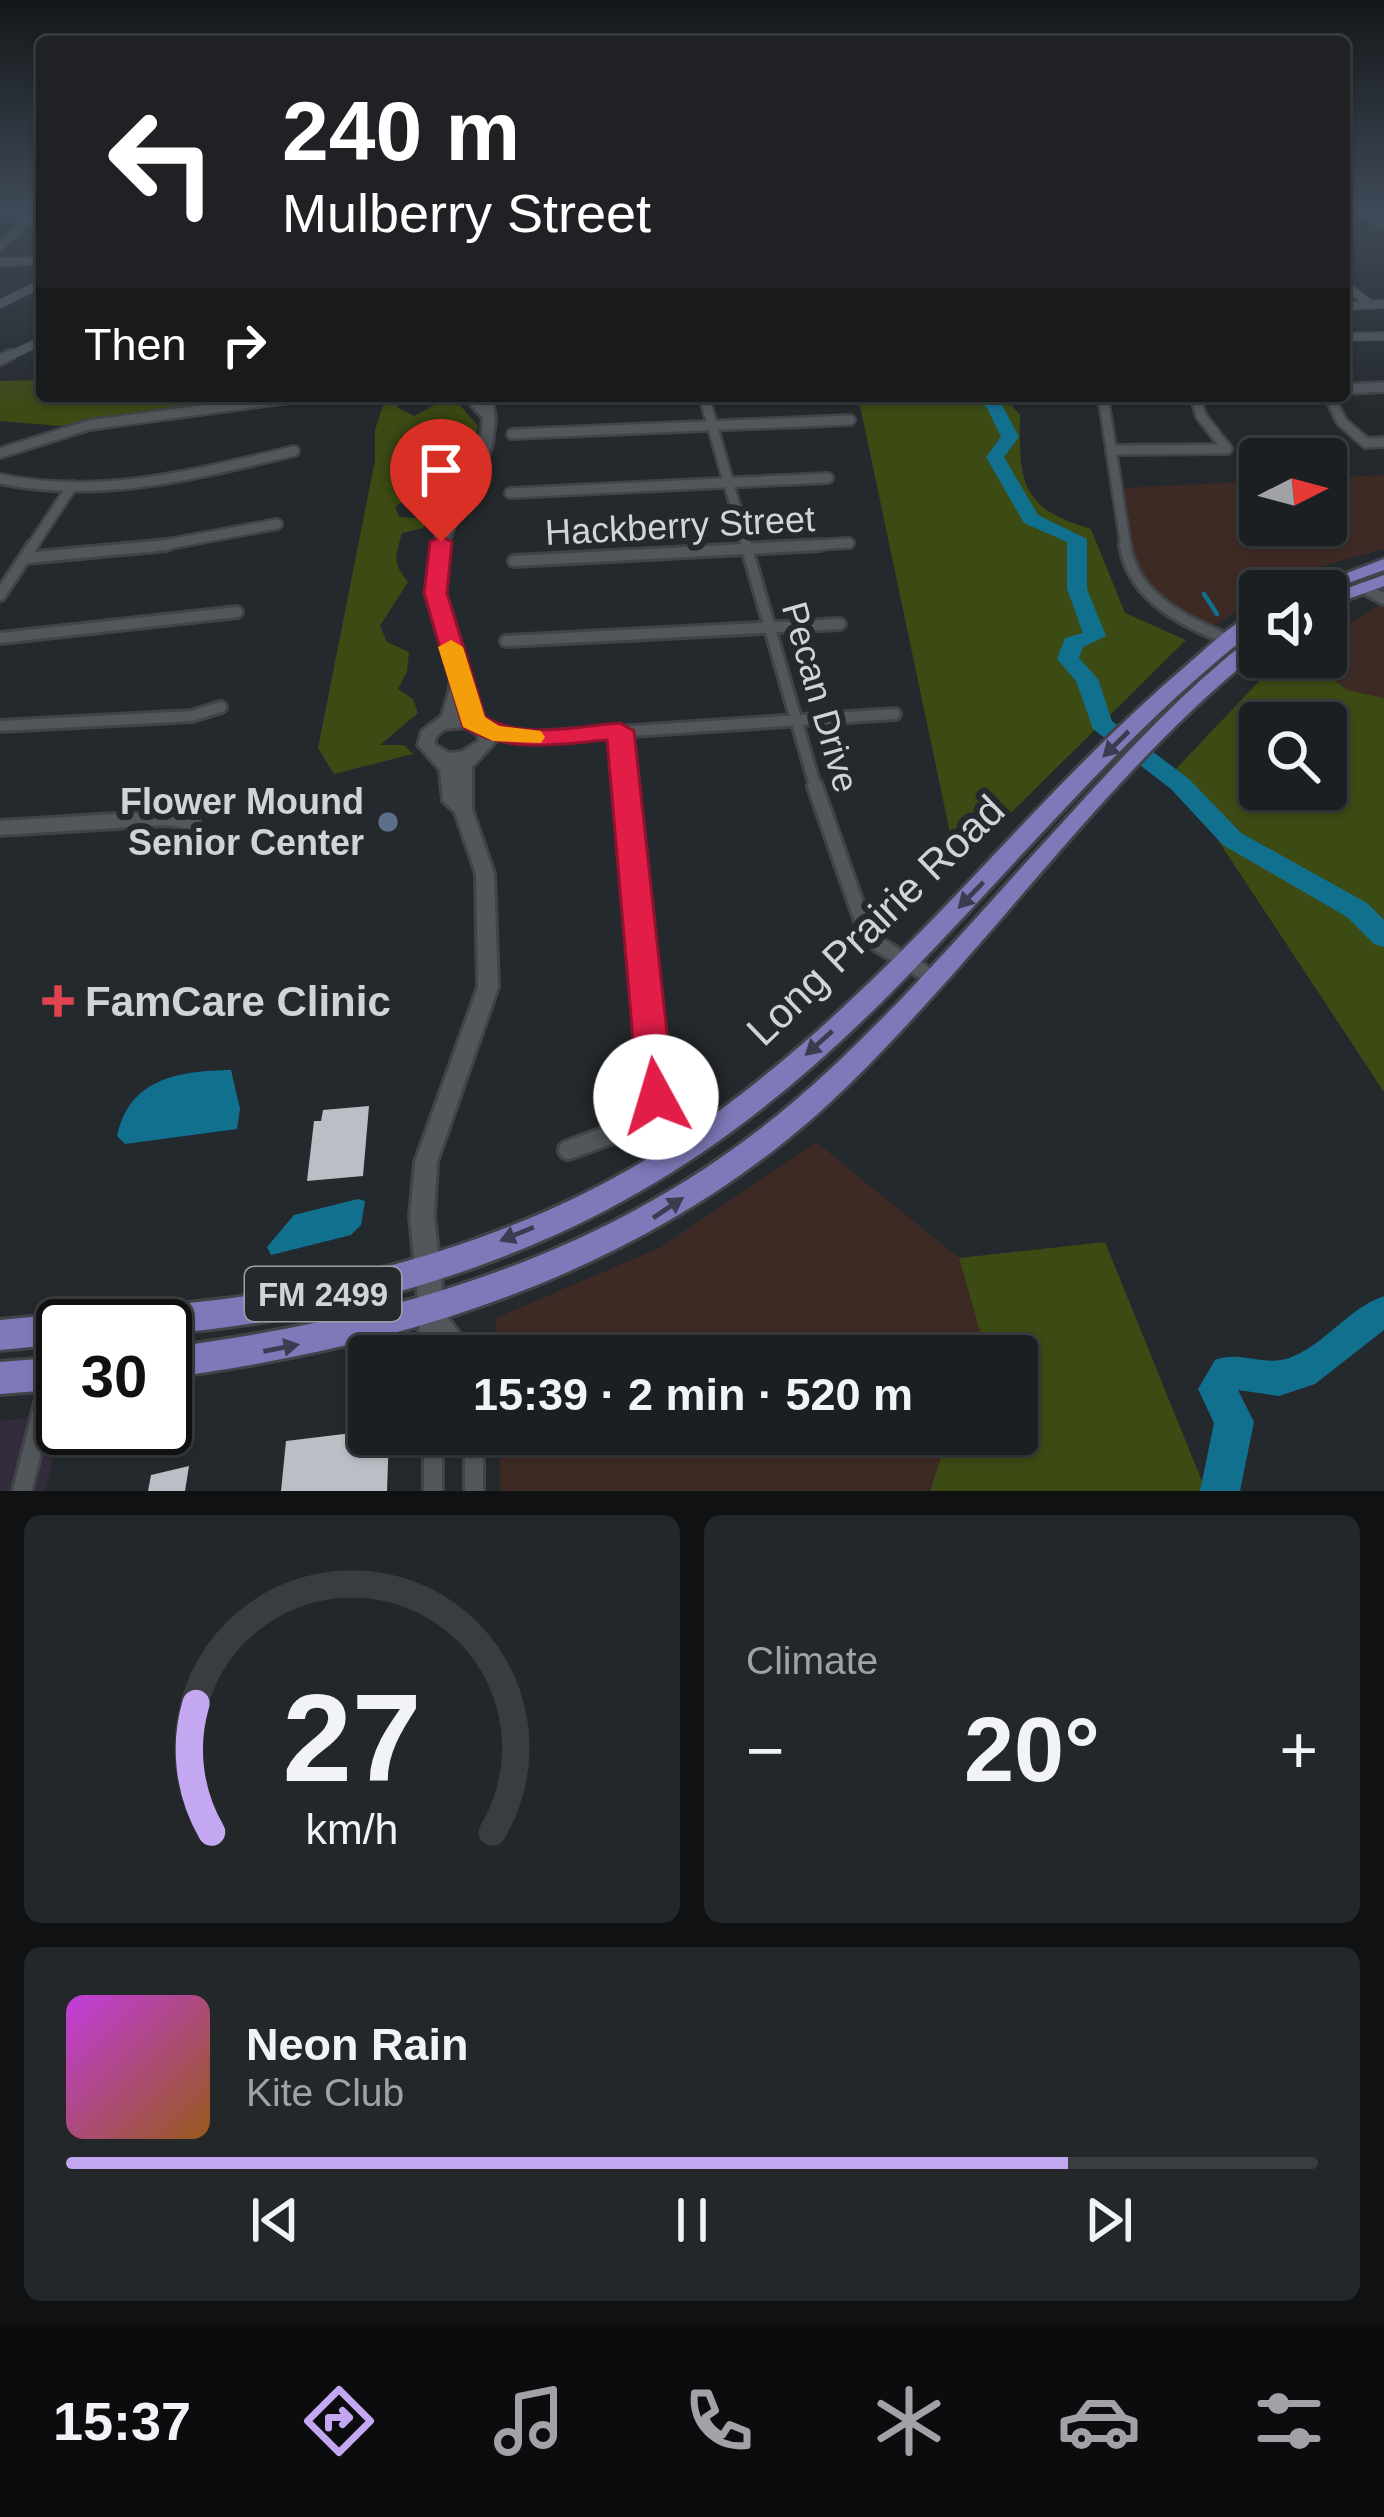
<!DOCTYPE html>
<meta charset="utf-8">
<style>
:root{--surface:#1b1f22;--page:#24272a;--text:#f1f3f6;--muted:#a0a2a5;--line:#393d40;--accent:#c4a7f1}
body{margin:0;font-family:Arial,sans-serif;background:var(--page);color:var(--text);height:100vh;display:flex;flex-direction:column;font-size:45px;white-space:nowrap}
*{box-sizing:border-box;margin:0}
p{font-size:39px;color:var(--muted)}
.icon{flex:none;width:66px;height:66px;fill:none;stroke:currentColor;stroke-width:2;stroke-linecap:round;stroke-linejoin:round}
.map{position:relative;height:1491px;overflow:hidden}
.panel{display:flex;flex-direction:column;gap:24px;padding:24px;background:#0f1113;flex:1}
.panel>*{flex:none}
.guide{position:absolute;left:36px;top:36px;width:1314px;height:366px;border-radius:12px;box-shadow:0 3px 9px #0004,0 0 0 3px var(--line);background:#202124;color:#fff;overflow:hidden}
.needle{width:78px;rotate:84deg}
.fabs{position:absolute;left:1239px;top:438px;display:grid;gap:24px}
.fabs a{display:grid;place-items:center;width:108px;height:108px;border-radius:12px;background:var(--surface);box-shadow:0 3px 9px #0004,0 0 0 3px var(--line);font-size:60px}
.speed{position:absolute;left:36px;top:1299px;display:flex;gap:24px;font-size:60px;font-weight:700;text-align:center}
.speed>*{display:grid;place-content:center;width:156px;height:156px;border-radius:50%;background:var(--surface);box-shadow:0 3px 9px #0004,0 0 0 3px var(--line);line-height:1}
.speed .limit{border:6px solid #111;border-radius:18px;background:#fff;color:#111}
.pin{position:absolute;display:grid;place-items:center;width:102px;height:102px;color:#fff;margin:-123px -51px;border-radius:50% 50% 50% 0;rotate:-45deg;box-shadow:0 0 12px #0007}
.pin .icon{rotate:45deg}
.me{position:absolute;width:132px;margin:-66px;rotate:354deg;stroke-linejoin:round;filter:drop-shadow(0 0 9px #0008)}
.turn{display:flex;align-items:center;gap:42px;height:252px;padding:0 48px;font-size:54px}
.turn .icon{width:156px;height:156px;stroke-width:2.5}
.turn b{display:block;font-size:84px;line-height:102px}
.then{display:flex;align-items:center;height:114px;padding:0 48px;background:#0003;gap:24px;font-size:45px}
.big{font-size:90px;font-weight:600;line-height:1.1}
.panel .card{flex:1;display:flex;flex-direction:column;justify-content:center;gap:18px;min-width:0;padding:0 42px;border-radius:18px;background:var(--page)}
.panel .dial{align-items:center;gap:0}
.dial svg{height:312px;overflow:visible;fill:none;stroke:var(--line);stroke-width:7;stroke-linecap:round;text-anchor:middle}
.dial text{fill:var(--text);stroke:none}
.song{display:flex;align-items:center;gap:36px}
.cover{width:144px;height:144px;border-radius:18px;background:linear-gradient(135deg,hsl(290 70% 55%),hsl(30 70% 35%))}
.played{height:12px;border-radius:6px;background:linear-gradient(90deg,var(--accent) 80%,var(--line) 80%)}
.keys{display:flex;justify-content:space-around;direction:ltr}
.heat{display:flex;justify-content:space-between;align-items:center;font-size:66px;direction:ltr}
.panel .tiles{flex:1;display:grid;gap:24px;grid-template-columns:1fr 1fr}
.card:last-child{grid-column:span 2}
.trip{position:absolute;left:348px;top:1335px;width:690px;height:120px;border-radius:12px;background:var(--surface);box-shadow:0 3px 9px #0004,0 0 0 3px var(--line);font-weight:600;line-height:120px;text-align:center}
.menu{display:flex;height:192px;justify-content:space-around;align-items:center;background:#0b0c0e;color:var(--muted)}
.menu .icon{width:84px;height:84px}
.menu .active{color:var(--accent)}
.menu b{font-size:54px;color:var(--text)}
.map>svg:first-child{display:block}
.commercial{fill:#3d2a25}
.medical{fill:#332c3c}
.green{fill:#3c4a14;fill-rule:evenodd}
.water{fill:#12708f}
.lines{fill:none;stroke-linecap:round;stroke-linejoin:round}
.stream{stroke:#12708f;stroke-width:4.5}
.river{fill:#12708f;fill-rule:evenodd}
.building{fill:#b9bfc5}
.minor-far4-casing{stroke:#404448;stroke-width:10}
.minor-far3-casing{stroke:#404448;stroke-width:14}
.minor-far2-casing{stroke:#404448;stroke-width:16}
.minor-far1-casing{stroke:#404448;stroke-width:20}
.minor-casing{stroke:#404448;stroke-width:24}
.tertiary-casing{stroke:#404448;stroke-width:6}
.primary-casing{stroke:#404448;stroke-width:6}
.minor-far4{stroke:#52575c;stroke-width:8}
.minor-far3{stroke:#52575c;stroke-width:9}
.minor-far2{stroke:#52575c;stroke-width:10}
.minor-far1{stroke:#52575c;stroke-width:14}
.minor{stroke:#52575c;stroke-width:18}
.tertiary{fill:#52575c;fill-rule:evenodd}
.primary{fill:#7e7aba;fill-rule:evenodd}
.oneway{fill:#3a3d50}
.route{fill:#e11d48;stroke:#92132f;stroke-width:3}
.slow{fill:#f59e0b}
.service-dot{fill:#5c6f8a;stroke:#24292d;stroke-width:4.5}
.health-dot{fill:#e0444e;stroke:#24292d;stroke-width:4.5}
.labels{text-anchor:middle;stroke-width:12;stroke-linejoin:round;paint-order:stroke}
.shield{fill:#24292d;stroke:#9da1a4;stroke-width:3}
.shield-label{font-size:33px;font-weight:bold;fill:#d1d4d7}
.street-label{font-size:36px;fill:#d1d4d7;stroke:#24292d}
.poi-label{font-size:36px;font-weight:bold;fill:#d1d4d7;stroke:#24292d;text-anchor:end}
.near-street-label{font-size:42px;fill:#d1d4d7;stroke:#24292d}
.near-poi-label{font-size:42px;font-weight:bold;fill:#d1d4d7;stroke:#24292d;text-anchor:start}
</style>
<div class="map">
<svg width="1384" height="1491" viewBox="0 0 1384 1491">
<rect width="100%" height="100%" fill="#24292d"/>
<g class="commercial">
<polygon points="1384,475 1384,549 1300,572 1269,591 1260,591 1260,597 1213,626 1190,619 1145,582 1133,562 1122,488 1260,481 1260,525 1326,525 1326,478"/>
<polygon points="1384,603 1384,698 1347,690 1326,674 1341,628"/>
<polygon points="816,1142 959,1258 981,1335 974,1356 497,1356 496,1318 661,1247"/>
<polygon points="499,1434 949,1434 930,1491 500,1491"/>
</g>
<polygon class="medical" points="63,1414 46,1491 0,1491 0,1421"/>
<g class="green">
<polygon points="42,380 42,396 277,396 60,426 0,421 0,381"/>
<path d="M386,396L397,397L398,408L414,416L452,396L478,426L474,442C452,452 431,447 410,459L404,475L439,496L407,499L395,507L399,517L429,519L423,528L402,533C396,556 391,561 408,582L380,626L387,642L409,652L407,672L398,689L413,699L418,713L380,745H404L413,754L334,774L318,748L375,460V430Z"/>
<path d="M858,396H1004L1020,415C1019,483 1020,508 1091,529L1125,613L1186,640L957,866Z"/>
<path d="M1341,628L1326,674L1347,690L1384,698V1092L1173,772L1282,657H1326V629ZM1326,723V789H1260V723Z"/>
<polygon points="1105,1242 1206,1491 930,1491 949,1434 1017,1434 1017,1356 974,1356 981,1335 959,1258"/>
</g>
<g class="water">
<path d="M231,1070L240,1109L237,1129L125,1144L117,1136C129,1078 179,1071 231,1070Z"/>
<polygon points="358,1199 365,1201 361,1225 351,1235 271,1255 267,1247 294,1215"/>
</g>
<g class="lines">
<polyline class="stream" points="1204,594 1217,614"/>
<g class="river">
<polygon points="973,396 992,396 1002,405 1019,437 1004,457 1038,515 1087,539 1087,589 1106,636 1083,647 1079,658 1098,679 1112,721 1189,779 1241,833 1367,903 1384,920 1384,947 1374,944 1347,917 1223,845 1171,789 1093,729 1076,681 1057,659 1065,638 1083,633 1067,589 1067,542 1024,523 986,457 1001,437 987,408"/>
<path d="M1384,1296V1330L1315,1384L1279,1396L1238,1390L1254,1422L1240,1491H1200L1214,1423L1198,1389L1215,1360C1240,1350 1265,1367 1289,1358C1325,1345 1347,1309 1384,1296Z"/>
</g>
</g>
<g class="building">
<polygon points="369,1106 363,1176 307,1181 314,1121 321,1121 323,1110"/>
<polygon points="369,1431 389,1434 387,1491 281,1491 286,1441"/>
<polygon points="189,1466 185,1491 148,1491 151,1475"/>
</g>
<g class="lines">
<defs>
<g id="minor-far4">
<polyline points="1357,209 1384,226"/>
<polyline points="0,246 39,209"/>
<polyline points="0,262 42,261"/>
<polyline points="1344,284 1371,305"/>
<polyline points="0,304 42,283"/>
<polyline points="1344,306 1384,304"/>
<polyline points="1344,337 1384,336"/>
<polyline points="4,358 42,341"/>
</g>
<g id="minor-far3">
<polyline points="0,360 10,355"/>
<polyline points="1344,389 1384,387"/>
<polyline points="704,396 747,548"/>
<polyline points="1103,396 1126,548"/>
<polyline points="1195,396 1201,416 1227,449"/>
<polyline points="1329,396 1342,422 1366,443 1384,442"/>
<polyline points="512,434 850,420"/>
<polyline points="1111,450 1227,449"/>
<polyline points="0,453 89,425 304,396"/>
<path d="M0,479C101,500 196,474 294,451"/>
<polyline points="510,493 828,478"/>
<polyline points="31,548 72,486"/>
<polyline points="147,548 277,524"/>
<polyline points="764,548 849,543"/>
</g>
<g id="minor-far2">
<polyline points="746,545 816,789"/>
<path d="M1125,545C1134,606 1200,628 1252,649"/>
<polyline points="26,558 167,545"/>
<polyline points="514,561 820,545"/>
<polyline points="1362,587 1384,599"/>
<polyline points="0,595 33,545"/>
<polyline points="0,638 237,612"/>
<polyline points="506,641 840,624"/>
<polyline points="0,726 192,716 221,707"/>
<polyline points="484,729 522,738 895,714"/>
<polyline points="620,731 626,789"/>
</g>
<g id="minor-far1">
<polyline points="625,786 655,1098"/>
<polyline points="815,786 868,938 933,978"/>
<polyline points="0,828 167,818 192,822"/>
</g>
<g id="minor">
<polyline points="568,1150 629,1128 656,1095"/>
<polyline points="432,1311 465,1356"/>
<polyline points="423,1356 432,1311"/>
<polyline points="433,1434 433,1491"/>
<polyline points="474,1434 474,1491"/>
<polyline points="22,1491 51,1376"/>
</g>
<path id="tertiary" d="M463,396H475L481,403L480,396H492L495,421L492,444L485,465L455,524L447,545L443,569L446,606L476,713L494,732L495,742L472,767V809L494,874L498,987L437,1162L434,1217L445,1311L441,1319L432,1322L423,1319L419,1311L410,1217L415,1162L478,987L476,874L455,812L443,801L440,770L418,745L422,731L442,716C445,704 451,691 451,679C452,668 445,654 441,643C434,619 427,593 429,568C435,513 481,474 483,418ZM465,727L478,734L479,741L461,752L449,753L434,744L436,736L445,729Z"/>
<g id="primary">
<polygon points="1384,559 1384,570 1326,591 1300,591"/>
<polygon points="1384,575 1384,586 1326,607 1326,596"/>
<path d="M1260,611V626C1132,725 1031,848 919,964C837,1050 743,1133 639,1192C497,1274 327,1320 165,1334V1326H63V1344L0,1350V1320L63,1314L74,1319L78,1326L83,1316L94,1311C142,1307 191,1304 239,1297C355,1280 474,1247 579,1196C740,1118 871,986 992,857C1055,790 1118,724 1187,665C1208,647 1234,621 1260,611Z"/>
<path d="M1260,636V651C1137,749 1040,878 935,994C886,1048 836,1102 778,1147C600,1286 386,1349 165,1378V1348C395,1318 610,1257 791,1104C878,1030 955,941 1032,856C1087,796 1141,734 1202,679C1219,665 1239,644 1260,636Z"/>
<polygon points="63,1357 63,1389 0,1394 0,1362"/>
</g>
</defs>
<use href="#minor-far4" class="minor-far4-casing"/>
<use href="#minor-far3" class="minor-far3-casing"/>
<use href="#minor-far2" class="minor-far2-casing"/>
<use href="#minor-far1" class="minor-far1-casing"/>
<use href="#minor" class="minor-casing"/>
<use href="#tertiary" class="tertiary-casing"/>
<use href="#primary" class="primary-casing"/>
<use href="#minor-far4" class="minor-far4"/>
<use href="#minor-far3" class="minor-far3"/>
<use href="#minor-far2" class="minor-far2"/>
<use href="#minor-far1" class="minor-far1"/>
<use href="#minor" class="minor"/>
<use href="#tertiary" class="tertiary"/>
<use href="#primary" class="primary"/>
</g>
<defs><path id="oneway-solid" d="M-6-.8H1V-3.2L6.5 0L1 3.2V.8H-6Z" transform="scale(3)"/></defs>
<g class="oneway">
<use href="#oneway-solid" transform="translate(1116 744) rotate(135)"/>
<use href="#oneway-solid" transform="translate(971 895) rotate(134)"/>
<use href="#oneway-solid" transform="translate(819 1043) rotate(138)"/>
<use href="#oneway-solid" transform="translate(668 1208) rotate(-34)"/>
<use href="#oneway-solid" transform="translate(517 1234) rotate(158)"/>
<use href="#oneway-solid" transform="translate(281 1348) rotate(-11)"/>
</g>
<linearGradient id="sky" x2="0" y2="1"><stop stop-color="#141719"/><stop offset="0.5" stop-color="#3f4957"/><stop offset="1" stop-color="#3f4957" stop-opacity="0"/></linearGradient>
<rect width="1384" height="417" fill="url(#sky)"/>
<path class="route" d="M441,536L452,542L447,593L485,717C523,740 577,726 620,723L634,731L674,1097L669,1107L656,1111L643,1107L638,1097L607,740C558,744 508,754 463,727L424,593L430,542Z"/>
<polygon class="slow" points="451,640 463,647 485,717 499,726 541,731 545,737 541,743 493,741 463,727 438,647"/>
<circle class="service-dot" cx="388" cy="822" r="12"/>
<path class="health-dot" d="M52 983h12v12h12v12h-12v12h-12v-12h-12v-12h12z"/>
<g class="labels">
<rect class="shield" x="245" y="1267" width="156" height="54" rx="9"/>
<g class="shield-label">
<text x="323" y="1306">FM 2499</text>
</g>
<g class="street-label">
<text transform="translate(680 525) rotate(-3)" y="13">Hackberry Street</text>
<text transform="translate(821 697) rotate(74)" y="13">Pecan Drive</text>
</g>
<g class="poi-label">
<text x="364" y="814">Flower Mound<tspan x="364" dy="41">Senior Center</tspan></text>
</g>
<g class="near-street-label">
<text transform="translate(875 920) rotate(-44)" y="15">Long Prairie Road</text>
</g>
<g class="near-poi-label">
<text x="85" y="1016">FamCare Clinic</text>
</g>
</g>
</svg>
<div class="fabs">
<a><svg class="needle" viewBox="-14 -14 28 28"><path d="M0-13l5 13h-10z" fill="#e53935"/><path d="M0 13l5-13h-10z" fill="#a0a2a5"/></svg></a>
<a><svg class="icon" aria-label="sound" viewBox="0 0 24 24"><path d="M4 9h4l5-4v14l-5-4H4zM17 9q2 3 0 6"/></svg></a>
<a><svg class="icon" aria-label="search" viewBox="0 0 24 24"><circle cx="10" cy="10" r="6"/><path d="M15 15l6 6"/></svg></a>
</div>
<div class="speed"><div class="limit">30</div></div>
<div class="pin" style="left:441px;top:542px;background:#d93025"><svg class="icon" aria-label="arrive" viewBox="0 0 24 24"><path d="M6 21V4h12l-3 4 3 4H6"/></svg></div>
<svg class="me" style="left:656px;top:1097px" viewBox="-20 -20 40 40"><circle r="19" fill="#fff"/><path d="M0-13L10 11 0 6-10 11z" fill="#e11d48"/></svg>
<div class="trip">15:39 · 2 min · 520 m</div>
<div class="guide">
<div class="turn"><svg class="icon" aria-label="left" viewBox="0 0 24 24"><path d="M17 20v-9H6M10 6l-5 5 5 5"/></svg><div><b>240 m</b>Mulberry Street</div></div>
<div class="then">Then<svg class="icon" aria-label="right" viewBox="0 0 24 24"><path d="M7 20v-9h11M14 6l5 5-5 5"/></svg></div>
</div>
</div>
<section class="panel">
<div class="tiles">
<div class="card dial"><svg viewBox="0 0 100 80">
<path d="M14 69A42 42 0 1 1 86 69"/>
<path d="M14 69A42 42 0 0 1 10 36" stroke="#c4a7f1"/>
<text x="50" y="56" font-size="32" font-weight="700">27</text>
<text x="50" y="72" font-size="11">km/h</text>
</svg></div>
<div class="card"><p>Climate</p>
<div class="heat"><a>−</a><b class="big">20°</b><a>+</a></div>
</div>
<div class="card">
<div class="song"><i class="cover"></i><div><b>Neon Rain</b><p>Kite Club</p></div></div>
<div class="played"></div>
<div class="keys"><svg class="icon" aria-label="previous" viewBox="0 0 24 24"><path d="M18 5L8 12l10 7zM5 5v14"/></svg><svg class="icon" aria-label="pause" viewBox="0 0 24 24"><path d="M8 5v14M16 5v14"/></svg><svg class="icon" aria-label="next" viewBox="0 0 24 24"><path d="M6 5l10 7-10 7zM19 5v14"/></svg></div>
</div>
</div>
</section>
<nav class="menu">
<b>15:37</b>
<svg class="icon active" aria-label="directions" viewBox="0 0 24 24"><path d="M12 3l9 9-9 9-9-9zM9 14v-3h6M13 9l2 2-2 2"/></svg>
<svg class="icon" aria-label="music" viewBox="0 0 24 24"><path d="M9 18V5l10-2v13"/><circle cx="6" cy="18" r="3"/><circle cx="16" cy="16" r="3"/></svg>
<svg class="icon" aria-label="phone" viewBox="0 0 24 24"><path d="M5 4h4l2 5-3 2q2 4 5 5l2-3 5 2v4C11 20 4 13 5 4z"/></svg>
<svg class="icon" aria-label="climate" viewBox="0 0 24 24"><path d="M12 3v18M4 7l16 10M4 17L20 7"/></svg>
<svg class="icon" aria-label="car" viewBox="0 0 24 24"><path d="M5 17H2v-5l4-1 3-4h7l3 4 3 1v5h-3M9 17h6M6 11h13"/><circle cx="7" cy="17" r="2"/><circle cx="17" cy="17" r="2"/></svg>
<svg class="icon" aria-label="filters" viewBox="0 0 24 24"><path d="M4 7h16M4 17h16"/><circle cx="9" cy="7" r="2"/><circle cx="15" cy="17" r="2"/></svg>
</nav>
